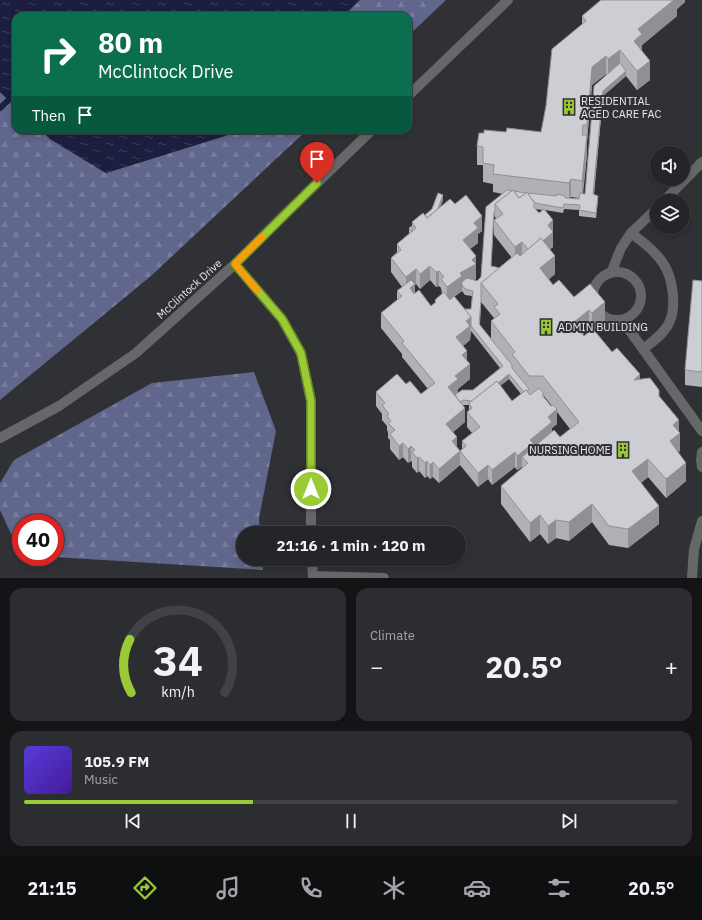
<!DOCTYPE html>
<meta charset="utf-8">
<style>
:root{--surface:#242528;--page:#2c2d30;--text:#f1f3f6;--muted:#a3a5a8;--line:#414245;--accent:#9acb34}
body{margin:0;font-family:"IBM Plex Sans",sans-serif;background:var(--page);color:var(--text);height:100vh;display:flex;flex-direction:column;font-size:15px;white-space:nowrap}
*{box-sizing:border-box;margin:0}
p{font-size:13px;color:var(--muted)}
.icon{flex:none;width:22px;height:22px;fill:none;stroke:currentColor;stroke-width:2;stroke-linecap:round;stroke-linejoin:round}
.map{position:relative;height:578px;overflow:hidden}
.sheet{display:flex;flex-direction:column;gap:10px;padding:10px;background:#141416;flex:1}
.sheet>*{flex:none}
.hud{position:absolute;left:12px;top:12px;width:400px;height:122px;border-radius:12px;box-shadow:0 2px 6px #0003,0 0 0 1px var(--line);background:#0b6e4f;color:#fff;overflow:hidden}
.controls{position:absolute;left:650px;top:146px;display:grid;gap:8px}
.controls a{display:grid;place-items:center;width:40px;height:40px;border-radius:50%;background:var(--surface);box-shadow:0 2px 6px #0003,0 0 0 1px var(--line);font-size:20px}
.speed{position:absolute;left:12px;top:514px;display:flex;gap:8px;font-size:20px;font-weight:700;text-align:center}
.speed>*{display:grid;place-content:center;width:52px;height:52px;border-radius:50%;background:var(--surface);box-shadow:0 2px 6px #0003,0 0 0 1px var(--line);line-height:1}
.speed .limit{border:6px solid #d22;background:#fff;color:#111}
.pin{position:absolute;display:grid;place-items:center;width:34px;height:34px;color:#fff;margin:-41px -17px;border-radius:50% 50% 50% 0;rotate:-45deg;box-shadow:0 0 4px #0007}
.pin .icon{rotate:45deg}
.me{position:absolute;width:44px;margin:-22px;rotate:0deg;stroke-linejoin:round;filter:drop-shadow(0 0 3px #0008)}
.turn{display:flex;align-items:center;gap:14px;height:84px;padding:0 20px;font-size:18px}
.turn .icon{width:52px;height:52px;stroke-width:2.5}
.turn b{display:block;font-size:28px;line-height:34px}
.then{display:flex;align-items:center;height:38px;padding:0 20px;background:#0003;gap:8px;font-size:15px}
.big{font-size:30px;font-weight:800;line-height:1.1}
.sheet .card{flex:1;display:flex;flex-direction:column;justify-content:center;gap:6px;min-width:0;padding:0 14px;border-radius:12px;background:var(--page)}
.sheet .dial{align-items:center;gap:0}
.dial svg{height:104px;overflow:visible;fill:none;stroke:var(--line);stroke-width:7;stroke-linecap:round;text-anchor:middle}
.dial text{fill:var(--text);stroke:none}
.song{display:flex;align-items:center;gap:12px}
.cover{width:48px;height:48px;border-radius:6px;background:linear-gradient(135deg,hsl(250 70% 55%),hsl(260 70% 35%))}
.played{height:4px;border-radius:2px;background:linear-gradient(90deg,var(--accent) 35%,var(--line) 35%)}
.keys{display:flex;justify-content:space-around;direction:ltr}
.heat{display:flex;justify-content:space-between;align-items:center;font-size:22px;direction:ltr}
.sheet .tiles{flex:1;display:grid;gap:10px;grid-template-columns:1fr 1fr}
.card:last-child{grid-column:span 2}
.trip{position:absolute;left:236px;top:526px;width:230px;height:40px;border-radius:20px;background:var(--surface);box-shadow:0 2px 6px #0003,0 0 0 1px var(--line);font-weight:800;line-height:40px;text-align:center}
.tabs{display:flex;height:64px;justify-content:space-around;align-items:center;background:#0e0f10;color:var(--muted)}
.tabs .icon{width:28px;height:28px}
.tabs .selected{color:var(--accent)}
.tabs b{font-size:18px;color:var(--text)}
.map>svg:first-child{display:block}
.forest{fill:url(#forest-firs)}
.water{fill:url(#water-ripples)}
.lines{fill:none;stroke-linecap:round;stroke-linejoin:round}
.stream{stroke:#1b1e3e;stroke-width:6}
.minor{stroke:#666769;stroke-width:10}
.wall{fill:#b0b1b5;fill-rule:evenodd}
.shaded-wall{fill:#909094}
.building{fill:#cdced3;stroke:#909094}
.route-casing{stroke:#648422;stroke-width:10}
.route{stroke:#9acb34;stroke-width:7}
.slow{stroke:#f59e0b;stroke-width:7}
.labels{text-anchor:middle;stroke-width:4;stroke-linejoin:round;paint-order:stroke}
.poi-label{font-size:11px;fill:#eaeaed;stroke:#303135;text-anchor:start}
.street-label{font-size:11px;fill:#eaeaed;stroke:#303135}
</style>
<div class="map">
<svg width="702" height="578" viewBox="0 0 702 578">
<defs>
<pattern id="forest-firs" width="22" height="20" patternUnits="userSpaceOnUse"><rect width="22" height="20" fill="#60668c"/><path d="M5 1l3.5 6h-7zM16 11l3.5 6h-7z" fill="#777c9c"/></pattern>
<pattern id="water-ripples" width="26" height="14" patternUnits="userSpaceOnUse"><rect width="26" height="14" fill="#1b1e3e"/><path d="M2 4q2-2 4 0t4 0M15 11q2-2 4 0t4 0" fill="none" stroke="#3c3f5a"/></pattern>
</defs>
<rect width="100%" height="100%" fill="#303135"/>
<g class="forest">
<polygon points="360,0 446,0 408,36 408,16 344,16"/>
<polygon points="0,92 16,107 16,130 41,130 50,139 106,173 228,135 232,130 307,130 151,276 0,400"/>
<polygon points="254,372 276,431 259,518 260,533 243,533 243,559 262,559 263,570 55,557 55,523 21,523 21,555 0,510 0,483 14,460 152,383"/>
</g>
<g class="water">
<polygon points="0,0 359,0 343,16 16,16 16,107 0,92"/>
<polygon points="41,130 232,130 228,135 106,173 50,139"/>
</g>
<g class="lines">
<polyline class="stream" points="0,108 16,93"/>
<g class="minor">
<polyline points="408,96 508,0"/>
<polyline points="664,201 702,162"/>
<path d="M631,233C643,242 655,251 663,263C673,278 677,307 669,323C664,334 652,342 643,349"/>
<polyline points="235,264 282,319 301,353 311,401 311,533"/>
<circle cx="617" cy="296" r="24"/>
<polyline points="611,273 621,248 631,233 657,208"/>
<polyline points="625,319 630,331 702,431"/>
<polyline points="0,438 59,406 136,353 235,264 284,215 372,130"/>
<polyline points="702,452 701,460 702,467"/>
<polyline points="312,559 313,578"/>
<polyline points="313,576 384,578"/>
<polyline points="692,578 694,549 702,521"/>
</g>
</g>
<g class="wall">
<path d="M685,0V2L677,9V16L642,45V51L650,80L637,90L626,76L603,96L594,195L598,201L596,218L579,216V210L564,209L563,213L545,210L553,231V247L550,249L555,274L549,279L553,285L574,297L605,320L594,330L612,352L659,397L679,431L680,451L678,452L686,481L666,498L648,477L641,483L659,524L628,548L609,545L592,522L569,541L556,538L548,544L540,534L530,542L501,504V486L522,468V467L517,470L515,467L492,485L488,479L478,487L460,465L439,483L433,477L430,479L427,476L425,478L419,471L417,473L412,467V462L411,461L408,463L403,457L399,460L390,449V440L388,438V432L387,430V426L382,420V414L376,406V392L406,384L421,394L428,389L402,357V354L381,328V313L397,300V291L402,287L391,272V258L397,252V244L409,234V228L412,226V222L425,215L443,200L440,207L455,204L482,231L478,234V243L470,249L476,256V279L474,280L477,281L481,277L486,207L503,194L493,192V184L483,182V165H477V146L506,132H541L582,24V16ZM606,74V75L585,194H583L587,154V142L592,85ZM571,197L579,198H570ZM535,209L543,210L539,213ZM495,216L496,219L494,220V235L512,258L500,268L491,266L494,217ZM430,280L436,287L439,286L441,288L442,294L435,300V303L431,306L415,294V285L416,284L420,289ZM462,291L465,295L472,296L471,309H464L454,297ZM481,302L494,318V319L491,321V339L480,325ZM589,328L591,330L584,336L583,334ZM471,331L500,368L473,390L458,393V389L470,379L467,361L463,346L470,340ZM509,379L521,394L512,401L500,386ZM544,396L552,406H551L544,398ZM463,405H469V411L467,412V427L472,433L462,441V449L460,451L457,447L453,432L465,422ZM557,412L570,429L560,437L552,431V428L557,424Z"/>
<polygon points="702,281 702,387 685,385 685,370"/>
</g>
<g class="shaded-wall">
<polygon points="674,0 685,0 685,2 677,9 677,16 642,45 642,52 634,41 638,29"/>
<polygon points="620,50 620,68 608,77 608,59"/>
<polygon points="606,56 606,74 592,85 587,142 587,154 582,199 582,181 587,137 587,125 592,67"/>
<polygon points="650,61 650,80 637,90 637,71"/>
<polygon points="626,71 626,76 603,96 593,200 603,91"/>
<polygon points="571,179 571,197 569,201 569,183"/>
<polygon points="443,195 443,200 437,216 437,211"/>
<polygon points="495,211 495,216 494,217 491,272 494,212"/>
<polygon points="482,216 482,231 478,234 478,243 463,254 463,240 474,223"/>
<polygon points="553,220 553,247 530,266 548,225"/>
<polygon points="522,242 522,256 515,262 515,247"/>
<polygon points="476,256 476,279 463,287 462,285 462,291 447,302 447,287 460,273 472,260"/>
<polygon points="555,256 555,274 540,287 540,268"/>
<polygon points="430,266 430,280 420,289 420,274"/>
<polygon points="416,269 416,284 415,285 415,298 406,291 406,277"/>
<polygon points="439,271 439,286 436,287 436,272"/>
<polygon points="605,302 605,320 592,332 592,313"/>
<polygon points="589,310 589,328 573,341 573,323"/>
<polygon points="471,317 470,340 456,352 456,337 466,321"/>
<polygon points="467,351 467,366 462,355"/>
<polygon points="470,364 470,379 458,389 458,394 448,402 448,387 455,376"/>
<polygon points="509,374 509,379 480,401 480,396"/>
<polygon points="640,374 640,393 634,380"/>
<polygon points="465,408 465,422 446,438 446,424"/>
<polygon points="557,409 557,424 552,428 552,437 522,457 522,467 517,470 517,456 548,417"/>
<polygon points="679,420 679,434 680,433 680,451 670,460 670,441 673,425"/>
<polygon points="457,437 457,452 452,441"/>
<polygon points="403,443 403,457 399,460 399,446"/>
<polygon points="411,446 411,461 408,463 408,449"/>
<polygon points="460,451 460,465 439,483 439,469"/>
<polygon points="515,452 515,467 492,485 492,470"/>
<polygon points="419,457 419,471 417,473 417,458"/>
<polygon points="648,459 648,477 632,490 632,471"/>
<polygon points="427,461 427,476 425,478 425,463"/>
<polygon points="433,462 433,477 430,479 430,465"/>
<polygon points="686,463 686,481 666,498 666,479"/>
<polygon points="488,465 488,479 478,487 478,473"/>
<polygon points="592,504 592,522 569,541 569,522"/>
<polygon points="659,506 659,524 628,548 628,529"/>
<polygon points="540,515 540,534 530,542 530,523"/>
<polygon points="556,520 556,538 548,544 548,526"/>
</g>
<g class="building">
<polygon points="601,0 674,0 638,29 642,34 634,41 650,61 637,71 620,50 608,59 606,56 592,67 587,125 583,125 582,135 587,135 582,181 571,179 569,183 493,174 494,165 483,163 483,147 477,146 479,133 484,133 484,130 506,132 507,128 541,132 546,106 552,49 586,21 582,16"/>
<polygon points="620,63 626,71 603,91 593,194 598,196 596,213 579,210 580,205 564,204 563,208 535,203 527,193 557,196 557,194 565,196 565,198 579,199 580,193 585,194 594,86"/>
<polygon points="507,190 512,191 495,204 495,211 494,212 491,266 500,268 481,283 481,301 479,324 512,365 512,368 529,389 524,392 509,374 498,383 497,381 472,401 463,400 460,402 455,395 462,390 473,390 503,366 471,326 471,317 464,309 471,309 473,291 465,289 462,285 462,282 467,278 477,281 481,277 486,207"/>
<polygon points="513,190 519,198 527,192 535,204 533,206 539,213 544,209 553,220 548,225 553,232 543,241 541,238 528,249 522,242 515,247 494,220 503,214 495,204"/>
<polygon points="514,191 526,193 519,198"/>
<polygon points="438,193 443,195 438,209 427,218 425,215 432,209"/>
<polygon points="466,195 482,216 474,223 478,228 463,240 476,256 472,260 476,264 460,273 462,276 447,287 441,279 444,277 439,271 436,272 430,266 420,274 416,269 406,277 391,258 401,250 397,244 416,228 412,222 423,213 427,218 450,199 455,204"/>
<polygon points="412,226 412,232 409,228"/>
<polygon points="541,238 555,256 540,268 553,285 559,280 574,297 590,284 605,302 592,313 589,310 573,323 584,336 593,329 612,352 617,348 640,374 634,380 650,378 659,390 659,396 679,420 673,425 680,433 670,441 686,463 666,479 648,459 632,471 659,506 628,529 609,526 592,504 569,522 556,520 548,526 540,515 530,523 501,486 528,463 522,457 554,430 560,437 579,422 543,376 529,376 512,354 515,352 491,321 500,314 494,307 498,304 481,283 517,253 520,256"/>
<polygon points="411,280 415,284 410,288 414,294 419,290 431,306 436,302 435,300 444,292 450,300 454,296 471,317 466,321 470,326 456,337 467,351 462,355 470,364 455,376 458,379 448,387 465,408 446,424 457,437 452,441 460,451 466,446 462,441 480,427 467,412 472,408 469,403 497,381 512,401 526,390 530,395 539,388 544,394 542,395 551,406 553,405 557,409 548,417 552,422 530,440 533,443 517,456 515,452 492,470 488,465 478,473 460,451 439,469 433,462 430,465 427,461 425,463 419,457 417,458 412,452 415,450 411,446 408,449 403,443 399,446 390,434 395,430 388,423 391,421 387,416 389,414 382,405 385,403 376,392 397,374 406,384 410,381 421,394 435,383 402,343 404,341 381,313 402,296 397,291"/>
<polygon points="693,280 702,281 702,372 685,370"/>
</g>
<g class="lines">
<defs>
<polyline id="route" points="311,489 311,401 301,353 282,319 235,264 317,183"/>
</defs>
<use href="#route" class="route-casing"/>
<use href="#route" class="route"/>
<polyline class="slow" points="257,290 235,264 262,237"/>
</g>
<defs>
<symbol id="building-bare" viewBox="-9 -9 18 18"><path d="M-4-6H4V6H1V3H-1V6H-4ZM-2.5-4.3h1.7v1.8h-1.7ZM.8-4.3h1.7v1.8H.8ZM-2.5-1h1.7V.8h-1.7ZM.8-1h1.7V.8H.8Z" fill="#9acb34" stroke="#303135" stroke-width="2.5" paint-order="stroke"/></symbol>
</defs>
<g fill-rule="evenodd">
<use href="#building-bare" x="558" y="96" width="22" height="22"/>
<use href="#building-bare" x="535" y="316" width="22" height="22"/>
<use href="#building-bare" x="612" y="439" width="22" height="22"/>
</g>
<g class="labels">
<g class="poi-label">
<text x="581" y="105">RESIDENTIAL<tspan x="581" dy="13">AGED CARE FAC</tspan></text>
<text x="558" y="331">ADMIN BUILDING</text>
<text x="611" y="454" text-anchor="end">NURSING HOME</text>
</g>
<g class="street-label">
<text transform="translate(189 289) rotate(-42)" y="4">McClintock Drive</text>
</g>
</g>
</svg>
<div class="controls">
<a><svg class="icon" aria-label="sound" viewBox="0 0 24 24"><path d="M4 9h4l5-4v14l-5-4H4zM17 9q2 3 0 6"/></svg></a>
<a><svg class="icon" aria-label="layers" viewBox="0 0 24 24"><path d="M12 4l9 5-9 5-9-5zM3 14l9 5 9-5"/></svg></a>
</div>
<div class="speed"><div class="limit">40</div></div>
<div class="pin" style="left:317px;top:183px;background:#d93025"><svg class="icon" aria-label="arrive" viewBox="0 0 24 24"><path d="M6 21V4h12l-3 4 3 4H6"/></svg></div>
<svg class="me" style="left:311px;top:489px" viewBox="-20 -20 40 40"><circle r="17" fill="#9acb34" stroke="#fff" stroke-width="3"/><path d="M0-11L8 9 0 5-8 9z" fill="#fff"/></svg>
<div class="trip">21:16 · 1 min · 120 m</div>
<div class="hud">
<div class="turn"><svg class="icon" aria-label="right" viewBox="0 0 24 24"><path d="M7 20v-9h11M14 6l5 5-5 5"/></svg><div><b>80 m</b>McClintock Drive</div></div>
<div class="then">Then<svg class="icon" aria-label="arrive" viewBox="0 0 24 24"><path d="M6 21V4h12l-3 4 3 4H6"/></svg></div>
</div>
</div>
<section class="sheet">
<div class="tiles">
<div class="card dial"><svg viewBox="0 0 100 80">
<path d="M14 69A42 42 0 1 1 86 69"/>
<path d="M14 69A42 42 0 0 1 13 28" stroke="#9acb34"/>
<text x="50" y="56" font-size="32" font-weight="700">34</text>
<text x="50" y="72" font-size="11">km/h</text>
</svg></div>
<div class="card"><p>Climate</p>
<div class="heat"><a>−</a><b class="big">20.5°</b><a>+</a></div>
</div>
<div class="card">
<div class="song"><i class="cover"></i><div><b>105.9 FM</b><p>Music</p></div></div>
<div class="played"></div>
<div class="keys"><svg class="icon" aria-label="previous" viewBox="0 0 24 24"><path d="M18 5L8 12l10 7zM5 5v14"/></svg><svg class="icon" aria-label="pause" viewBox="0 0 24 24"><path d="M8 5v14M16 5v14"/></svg><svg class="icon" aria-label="next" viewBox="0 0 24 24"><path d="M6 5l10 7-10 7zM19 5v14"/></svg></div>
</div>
</div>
</section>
<nav class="tabs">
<b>21:15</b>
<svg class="icon selected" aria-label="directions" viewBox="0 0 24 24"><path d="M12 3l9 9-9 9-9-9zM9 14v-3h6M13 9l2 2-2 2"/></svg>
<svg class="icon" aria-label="music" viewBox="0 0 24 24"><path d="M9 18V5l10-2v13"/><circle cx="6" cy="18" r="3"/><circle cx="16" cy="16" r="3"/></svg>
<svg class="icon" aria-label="phone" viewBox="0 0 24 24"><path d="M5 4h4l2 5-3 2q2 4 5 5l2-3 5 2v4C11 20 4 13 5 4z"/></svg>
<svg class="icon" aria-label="climate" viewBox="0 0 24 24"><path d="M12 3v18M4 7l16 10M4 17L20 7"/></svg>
<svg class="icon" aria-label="car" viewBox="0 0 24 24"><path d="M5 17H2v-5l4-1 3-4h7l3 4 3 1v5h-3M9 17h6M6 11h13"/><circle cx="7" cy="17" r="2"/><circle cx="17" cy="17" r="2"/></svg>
<svg class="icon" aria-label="filters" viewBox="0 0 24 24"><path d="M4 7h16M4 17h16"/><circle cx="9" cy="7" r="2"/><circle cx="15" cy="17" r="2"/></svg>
<b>20.5°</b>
</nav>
